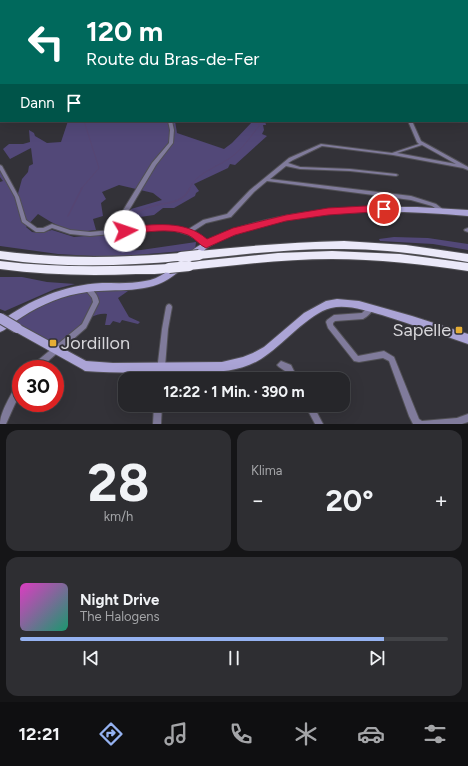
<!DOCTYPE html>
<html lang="de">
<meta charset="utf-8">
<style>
:root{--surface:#26262a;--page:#2e2e32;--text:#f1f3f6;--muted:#a4a5a8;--line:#424347;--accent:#95b2f1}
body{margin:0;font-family:Figtree,sans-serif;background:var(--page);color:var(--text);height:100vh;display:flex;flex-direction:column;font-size:15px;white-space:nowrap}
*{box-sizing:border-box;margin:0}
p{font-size:13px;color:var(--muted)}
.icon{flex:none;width:22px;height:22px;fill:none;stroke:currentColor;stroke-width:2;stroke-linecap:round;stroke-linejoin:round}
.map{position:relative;height:424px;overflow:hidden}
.side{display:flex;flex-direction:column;gap:6px;padding:6px;background:#151517;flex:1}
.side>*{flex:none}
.hud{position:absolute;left:0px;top:0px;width:468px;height:122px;box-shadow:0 4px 16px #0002,0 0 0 1px var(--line);background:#00695c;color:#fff;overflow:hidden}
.speed{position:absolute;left:12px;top:360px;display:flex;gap:8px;font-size:20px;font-weight:700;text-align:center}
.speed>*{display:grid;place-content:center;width:52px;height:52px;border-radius:50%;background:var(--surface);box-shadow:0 4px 16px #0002,0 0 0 1px var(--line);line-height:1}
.speed .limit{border:6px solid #d22;background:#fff;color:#111}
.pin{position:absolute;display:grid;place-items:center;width:34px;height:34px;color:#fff;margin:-17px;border:2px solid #fff;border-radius:50%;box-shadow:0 1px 4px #0007}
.me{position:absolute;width:44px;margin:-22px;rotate:86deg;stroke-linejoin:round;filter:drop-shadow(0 0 3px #0008)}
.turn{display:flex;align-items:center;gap:14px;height:84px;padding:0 20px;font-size:18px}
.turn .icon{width:52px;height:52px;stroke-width:2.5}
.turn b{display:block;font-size:28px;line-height:34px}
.then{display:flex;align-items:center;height:38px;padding:0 20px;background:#0003;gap:8px;font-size:15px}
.big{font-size:30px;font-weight:700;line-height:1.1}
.side .widget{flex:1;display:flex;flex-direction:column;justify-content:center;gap:6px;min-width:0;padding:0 14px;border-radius:12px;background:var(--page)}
.side .dial{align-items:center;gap:0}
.dial b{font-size:52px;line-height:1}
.song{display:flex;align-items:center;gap:12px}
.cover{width:48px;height:48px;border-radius:6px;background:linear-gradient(135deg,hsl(310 70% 55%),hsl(160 70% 35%))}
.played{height:4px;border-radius:2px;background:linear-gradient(90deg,var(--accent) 85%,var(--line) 85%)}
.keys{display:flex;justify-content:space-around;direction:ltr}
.heat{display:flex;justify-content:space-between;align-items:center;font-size:22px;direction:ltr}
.side .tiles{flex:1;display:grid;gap:6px;grid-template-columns:1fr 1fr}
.widget:last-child{grid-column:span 2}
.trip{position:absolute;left:118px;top:372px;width:232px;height:40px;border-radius:12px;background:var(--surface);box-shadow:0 4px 16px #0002,0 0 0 1px var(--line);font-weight:700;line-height:40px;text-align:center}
.menu{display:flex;height:64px;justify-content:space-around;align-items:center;background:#0f0f11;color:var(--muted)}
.menu .icon{width:28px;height:28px}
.menu .selected{color:var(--accent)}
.menu b{font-size:18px;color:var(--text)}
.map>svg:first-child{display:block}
.green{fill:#524878}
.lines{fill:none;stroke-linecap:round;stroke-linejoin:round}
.stream-far1{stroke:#564673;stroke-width:1}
.stream{stroke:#564673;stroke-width:1.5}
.river{fill:#1f0847;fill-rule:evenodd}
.street-casing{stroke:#515055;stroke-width:2}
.secondary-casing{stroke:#515055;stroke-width:2}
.highway-casing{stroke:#515055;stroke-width:2}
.street{fill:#807b9b;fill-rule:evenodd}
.secondary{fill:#aba4d6;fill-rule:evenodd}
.highway{fill:#ebe9f9;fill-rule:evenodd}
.rail-casing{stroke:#bdbcc1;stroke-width:1.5}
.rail{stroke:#333238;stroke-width:1;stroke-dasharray:2;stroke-linecap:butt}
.secondary-bridge-casing{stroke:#515055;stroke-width:12;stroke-linecap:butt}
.highway-bridge-casing{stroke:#515055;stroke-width:12;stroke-linecap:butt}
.secondary-bridge{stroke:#aba4d6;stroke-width:10}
.highway-bridge{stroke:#ebe9f9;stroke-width:10}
.route{fill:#e11d48;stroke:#92132f}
.poi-dot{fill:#e5ad35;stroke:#333238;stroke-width:1.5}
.labels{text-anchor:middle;stroke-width:4;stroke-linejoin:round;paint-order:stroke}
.near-poi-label{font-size:18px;fill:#d7d6da;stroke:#333238;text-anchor:end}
</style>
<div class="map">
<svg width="468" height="424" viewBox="0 0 468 424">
<rect width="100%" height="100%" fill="#333238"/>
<g class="green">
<path d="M68,121H175L177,133L224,149L232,143L253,121H265L266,125H263L264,130L262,134L267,136L235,165L230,164L228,168L194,184L199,191L196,193L195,196L174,208H163L154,215L140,217V219L137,221L129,219L126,216L131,209L162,200L153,193L119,185L102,192L106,199L101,203L103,216L93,219L96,230C69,234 61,228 38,214L26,227L32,232L40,233L52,230L74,237L139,231L138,235L114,239L111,247L120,251L141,250L196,242L195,250L111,257L58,254L0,246V182L3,181L0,177V166L17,197L22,179L28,172L29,166L33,164L31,148L10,159L3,149L9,144H23L30,142L29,130L34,133L35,136L47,143L61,142Z"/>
<polygon points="394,237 428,238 468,244 468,250 433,244 380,241 379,239"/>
<polygon points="0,277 22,277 47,282 75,284 55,289 5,311 0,309"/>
<path d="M100,290L128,291L118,298L129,317L140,322L138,324L122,320L120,323L113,321L110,325H105L107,314C88,311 68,338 56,350L10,324C35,303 69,292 100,290Z"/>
</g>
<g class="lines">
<g class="stream-far1">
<polyline points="81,189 99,168 84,121"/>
<path d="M189,189C197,171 220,167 234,155C244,147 251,136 259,126V121"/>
</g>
<g class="stream">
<path d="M138,212C143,210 148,207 153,206C167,202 183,204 190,188"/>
<polyline points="68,216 82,188"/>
</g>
<g class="river">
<polygon points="421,0 425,0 426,1 422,1"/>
<rect x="467" y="25" width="1" height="3"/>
</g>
<defs>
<g id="street">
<rect x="382" y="0" width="2" height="1"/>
<polygon points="439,0 441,0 440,1 438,1"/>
<rect x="467" y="2" width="1" height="2"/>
<rect x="467" y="86" width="1" height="2"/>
<path d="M168,121H172L174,130L173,143L156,165L128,212V228L153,226L173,227L187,230L203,220L227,214L250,190L289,158L321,144L392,153L419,144L417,142L408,121H412L421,141L468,167V170L463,168L393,155L322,146L293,160L288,163L300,167L350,169L396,174L398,175L396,176L350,171L300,169L286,166L270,179L411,196L436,204L445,211V212H441L432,206L411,200L267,181L254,192L231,217L206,223L192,232L208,243L209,244L208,245L206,246L189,235L173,230H153L90,236L70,234L52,228L44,232H36L22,222L15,197L0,170V165L2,166L19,197L26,220L37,228H43L52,224L70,230L90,232L122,229V212L152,163L169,143L170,130ZM422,145L456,164L397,153Z"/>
<polygon points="468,228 468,232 465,231 464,230 465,229"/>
<path d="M87,285C93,289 98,295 99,302L86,328L39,369H30L31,366L82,324L93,302L92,298L84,288L85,286Z"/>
<polygon points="169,304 171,305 172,307 168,329 164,379 156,379 162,329 166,307 167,305"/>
<path d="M371,305L373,306L374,308C372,312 367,317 363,319L335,321L333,323V325L358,356L384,351L394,357L419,419L422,421L457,418L468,414V422L462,424H413L409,416L389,361L383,358L359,362L354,361L328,328L326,322L327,320L334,315L362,313L369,306Z"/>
<polygon points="281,361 291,365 298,379 290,379 285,371 279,367 277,365"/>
<path d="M21,381V392L15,404L6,424H0C0,412 12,393 18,382Z"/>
<polygon points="154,405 162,405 161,424 153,424"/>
<polygon points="305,405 313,405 323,424 315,424"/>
</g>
<g id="secondary">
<polygon points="187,0 191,0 192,1 188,1"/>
<rect x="0" y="15" width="1" height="2"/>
<rect x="467" y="62" width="1" height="3"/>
<path d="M366,207H417L468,210V216C398,210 327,208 258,227C241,232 223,237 207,248C202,252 194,261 187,259L186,257C189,252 195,248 200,245C215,235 233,229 251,224C288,213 327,209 366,207Z"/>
<path d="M180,263L183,264L184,266C181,270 177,273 173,276C148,295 117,288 87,292C64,295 42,304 22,317C15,321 8,329 0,332V322C29,300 64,285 102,283C116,283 131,284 145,281C152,280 159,277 165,273C170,270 174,265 180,263Z"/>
<path d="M337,299L359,301L412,316L468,334V344C439,334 411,324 382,315C367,311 347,304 331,308C309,313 282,346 261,359C234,376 200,372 170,372C141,373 113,373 85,371L82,369L14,331L12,328L14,325L17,324L20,325L86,361L113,363L222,362L243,357L253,353L264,347L304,313L326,301Z"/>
</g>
<g id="highway">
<path d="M344,241L406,245L468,254V262C427,255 386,249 344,249C296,248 247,254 199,259L195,258L194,255L195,252L199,251C247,246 295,242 344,241Z"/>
<path d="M0,251C61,259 120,258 181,253L185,254L186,257L185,260L181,261C120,266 61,268 0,259Z"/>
<path d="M332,251L400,254L468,263V271C423,264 377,259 332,259C284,259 236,265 189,270L185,269L184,266L185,263L189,262L278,253Z"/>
<path d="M0,261C56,268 112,267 169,264L173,265L174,268L173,271C162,275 147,274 136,274C90,276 45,275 0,269Z"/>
</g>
</defs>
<use href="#street" class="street-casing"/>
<use href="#secondary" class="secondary-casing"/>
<use href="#highway" class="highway-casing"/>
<use href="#street" class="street"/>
<use href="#secondary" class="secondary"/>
<use href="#highway" class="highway"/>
<defs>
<polyline id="rail" points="143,1 159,0"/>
</defs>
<use href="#rail" class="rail-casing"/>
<use href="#rail" class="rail"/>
<defs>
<polyline id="secondary-bridge" points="0,318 17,328"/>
<g id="highway-bridge">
<polyline points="181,257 199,255"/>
<polyline points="169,268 189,266"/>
</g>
</defs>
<use href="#secondary-bridge" class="secondary-bridge-casing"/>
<use href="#highway-bridge" class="highway-bridge-casing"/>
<use href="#secondary-bridge" class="secondary-bridge"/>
<use href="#highway-bridge" class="highway-bridge"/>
</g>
<path class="route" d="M384,205L387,206L388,209L387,211L328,215L286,221L235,235L206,248C199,245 195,238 188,235C169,227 144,233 125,234L120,231L125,227C153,225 184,219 207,239L233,228L286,215L328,208Z"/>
<g class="poi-dot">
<rect x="455" y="326" width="8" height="8" rx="2"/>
<rect x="49" y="339" width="8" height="8" rx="2"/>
</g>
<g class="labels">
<g class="near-poi-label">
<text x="451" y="336">Sapelle</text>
<text x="61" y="349" text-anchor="start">Jordillon</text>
</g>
</g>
</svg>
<div class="speed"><div class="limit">30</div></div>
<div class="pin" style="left:384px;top:209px;background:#d93025"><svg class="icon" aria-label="arrive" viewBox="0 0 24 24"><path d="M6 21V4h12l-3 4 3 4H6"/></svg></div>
<svg class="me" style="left:125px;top:231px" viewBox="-20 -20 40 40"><circle r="19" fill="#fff"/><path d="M0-13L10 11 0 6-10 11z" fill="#e11d48"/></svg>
<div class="trip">12:22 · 1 Min. · 390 m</div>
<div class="hud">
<div class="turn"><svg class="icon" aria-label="left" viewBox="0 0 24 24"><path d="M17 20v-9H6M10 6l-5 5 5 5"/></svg><div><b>120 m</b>Route du Bras-de-Fer</div></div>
<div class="then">Dann<svg class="icon" aria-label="arrive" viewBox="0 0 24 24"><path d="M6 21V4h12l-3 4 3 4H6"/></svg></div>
</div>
</div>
<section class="side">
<div class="tiles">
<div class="widget dial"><b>28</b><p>km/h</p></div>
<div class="widget"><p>Klima</p>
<div class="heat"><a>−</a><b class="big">20°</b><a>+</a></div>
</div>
<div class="widget">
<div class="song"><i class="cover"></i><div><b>Night Drive</b><p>The Halogens</p></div></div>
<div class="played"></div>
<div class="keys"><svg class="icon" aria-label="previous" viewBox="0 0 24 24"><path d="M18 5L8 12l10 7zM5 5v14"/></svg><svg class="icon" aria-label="pause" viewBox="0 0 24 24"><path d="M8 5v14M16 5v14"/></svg><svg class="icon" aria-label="next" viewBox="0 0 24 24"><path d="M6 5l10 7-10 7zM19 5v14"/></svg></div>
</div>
</div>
</section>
<nav class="menu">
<b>12:21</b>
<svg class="icon selected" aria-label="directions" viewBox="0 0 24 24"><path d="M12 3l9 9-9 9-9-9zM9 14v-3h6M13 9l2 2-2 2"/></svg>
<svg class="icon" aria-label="music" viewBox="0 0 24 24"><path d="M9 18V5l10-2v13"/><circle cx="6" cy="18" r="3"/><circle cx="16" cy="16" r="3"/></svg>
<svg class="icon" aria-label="phone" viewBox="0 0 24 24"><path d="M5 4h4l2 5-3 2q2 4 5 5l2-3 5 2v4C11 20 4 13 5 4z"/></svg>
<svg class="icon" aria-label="climate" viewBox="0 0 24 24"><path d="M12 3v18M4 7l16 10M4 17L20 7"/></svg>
<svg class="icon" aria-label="car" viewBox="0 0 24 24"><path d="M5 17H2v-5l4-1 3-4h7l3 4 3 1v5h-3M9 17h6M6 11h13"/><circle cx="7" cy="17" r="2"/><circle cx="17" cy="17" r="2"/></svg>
<svg class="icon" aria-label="filters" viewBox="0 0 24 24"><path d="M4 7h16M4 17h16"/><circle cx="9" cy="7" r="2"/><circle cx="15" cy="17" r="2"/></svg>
</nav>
